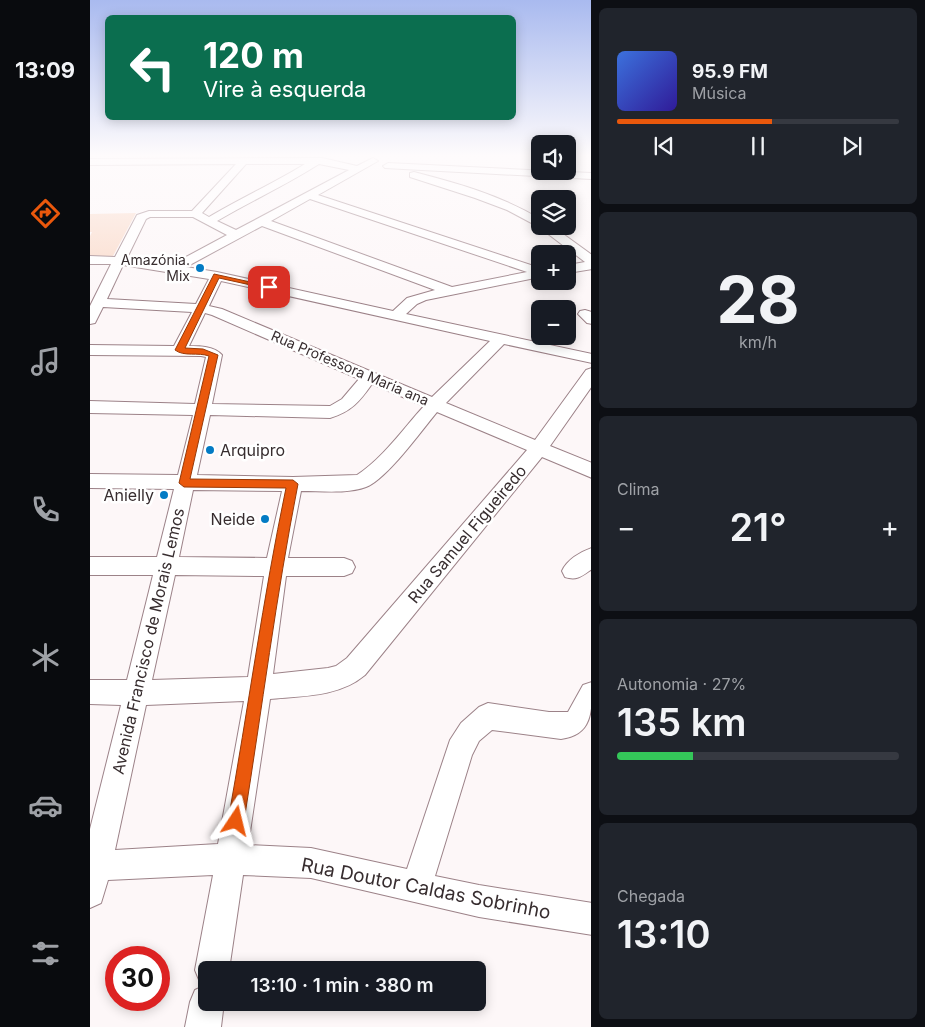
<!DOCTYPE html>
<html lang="pt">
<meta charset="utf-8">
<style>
:root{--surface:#171b24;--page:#20242c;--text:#f1f3f6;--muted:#9ea1a6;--line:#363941;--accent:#ea580c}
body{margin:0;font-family:Inter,sans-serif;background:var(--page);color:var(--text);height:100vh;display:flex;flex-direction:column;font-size:19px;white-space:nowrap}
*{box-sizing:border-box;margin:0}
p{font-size:16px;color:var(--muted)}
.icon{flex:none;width:28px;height:28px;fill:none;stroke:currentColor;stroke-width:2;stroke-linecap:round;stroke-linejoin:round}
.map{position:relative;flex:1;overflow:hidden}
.drawer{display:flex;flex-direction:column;gap:8px;padding:8px;background:#0d0f14;width:334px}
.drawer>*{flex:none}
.banner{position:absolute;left:15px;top:15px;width:411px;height:105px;border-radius:8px;box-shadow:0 2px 12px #0003;background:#0b6e4f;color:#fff;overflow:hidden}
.controls{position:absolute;left:441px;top:135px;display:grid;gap:10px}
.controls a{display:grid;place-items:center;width:45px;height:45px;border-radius:8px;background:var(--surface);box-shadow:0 2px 12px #0003;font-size:25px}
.speed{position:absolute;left:15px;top:946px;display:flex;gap:10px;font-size:25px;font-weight:700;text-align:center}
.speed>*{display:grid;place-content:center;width:65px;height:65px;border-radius:50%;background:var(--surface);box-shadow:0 2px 12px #0003;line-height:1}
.speed .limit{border:8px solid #d22;background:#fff;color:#111}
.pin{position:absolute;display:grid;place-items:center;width:42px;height:42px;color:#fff;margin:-21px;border-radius:10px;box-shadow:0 2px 8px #0006}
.me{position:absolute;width:55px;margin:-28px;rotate:10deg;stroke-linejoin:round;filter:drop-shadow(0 0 4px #0008)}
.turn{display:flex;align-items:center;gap:18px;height:105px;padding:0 15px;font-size:22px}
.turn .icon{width:65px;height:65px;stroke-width:2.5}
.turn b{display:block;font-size:35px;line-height:42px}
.big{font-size:38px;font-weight:600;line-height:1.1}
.drawer .tile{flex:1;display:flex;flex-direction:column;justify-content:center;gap:8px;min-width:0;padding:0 18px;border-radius:8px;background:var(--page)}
.drawer .dial{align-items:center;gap:0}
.dial b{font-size:65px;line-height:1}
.song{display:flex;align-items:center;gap:15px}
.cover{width:60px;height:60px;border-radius:8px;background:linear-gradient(135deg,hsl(220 70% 55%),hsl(250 70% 35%))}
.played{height:5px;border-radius:2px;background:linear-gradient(90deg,var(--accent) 55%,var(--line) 55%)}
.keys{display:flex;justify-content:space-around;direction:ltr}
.heat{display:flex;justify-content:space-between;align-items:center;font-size:28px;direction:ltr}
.charge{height:8px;border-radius:4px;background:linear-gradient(90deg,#34c759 27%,var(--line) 0)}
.trip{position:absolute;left:108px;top:961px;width:288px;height:50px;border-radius:8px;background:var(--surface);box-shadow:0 2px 12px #0003;font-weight:600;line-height:50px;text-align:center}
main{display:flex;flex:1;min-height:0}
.tab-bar{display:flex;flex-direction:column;width:90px;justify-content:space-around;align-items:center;background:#090b0e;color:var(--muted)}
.tab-bar .icon{width:35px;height:35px}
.tab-bar .active{color:var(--accent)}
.tab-bar b{font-size:22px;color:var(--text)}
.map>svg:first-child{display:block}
.green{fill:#fadac9}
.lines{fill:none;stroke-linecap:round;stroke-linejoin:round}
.minor-casing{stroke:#9c8288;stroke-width:2}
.minor{fill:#fff;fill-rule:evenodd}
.route{fill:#ea580c;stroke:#983908}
.poi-dot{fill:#037bc4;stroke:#fff;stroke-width:2}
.labels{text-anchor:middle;stroke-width:5;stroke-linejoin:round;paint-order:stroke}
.far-poi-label{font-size:14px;fill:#372d2f;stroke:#fff;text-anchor:end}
.far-street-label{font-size:14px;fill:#372d2f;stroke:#fff}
.poi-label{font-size:16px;fill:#372d2f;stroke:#fff;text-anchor:end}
.street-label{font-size:16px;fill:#372d2f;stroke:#fff}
.near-street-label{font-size:19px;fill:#372d2f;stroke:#fff}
</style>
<main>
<nav class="tab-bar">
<b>13:09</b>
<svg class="icon active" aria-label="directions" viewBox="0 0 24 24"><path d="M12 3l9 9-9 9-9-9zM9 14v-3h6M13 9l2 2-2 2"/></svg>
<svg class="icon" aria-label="music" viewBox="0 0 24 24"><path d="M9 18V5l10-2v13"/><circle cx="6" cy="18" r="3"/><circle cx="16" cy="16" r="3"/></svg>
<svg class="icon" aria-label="phone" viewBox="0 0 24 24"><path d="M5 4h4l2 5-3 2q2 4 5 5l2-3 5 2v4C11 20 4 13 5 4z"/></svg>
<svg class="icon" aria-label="climate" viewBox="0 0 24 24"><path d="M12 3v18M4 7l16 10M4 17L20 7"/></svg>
<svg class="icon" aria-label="car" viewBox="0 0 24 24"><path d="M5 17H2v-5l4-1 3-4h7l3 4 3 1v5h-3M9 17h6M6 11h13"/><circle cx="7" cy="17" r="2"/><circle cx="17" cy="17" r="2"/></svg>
<svg class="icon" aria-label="filters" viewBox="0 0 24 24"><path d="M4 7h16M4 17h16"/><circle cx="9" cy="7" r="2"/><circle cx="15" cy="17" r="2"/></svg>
</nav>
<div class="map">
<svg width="502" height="1027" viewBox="0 0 502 1027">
<rect width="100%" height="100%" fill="#fdf7f8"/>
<polygon class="green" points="46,213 23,256 0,256 0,236 2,232 0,232 0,214"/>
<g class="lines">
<defs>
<g id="minor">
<path d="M232,158L267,166L283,158L288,161L228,195L450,268V277L336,300L327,304L316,314L502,354V363L414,344L356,403L445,440L496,370L502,368V386L460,446L502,463V478L452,457L275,675C249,697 212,696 180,699L158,845L221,848L317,869L360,740L371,723L389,707L398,703L459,712H478L493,685L502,682C502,713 502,735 471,739L402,730L389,741L382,755L345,876L389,885L502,903V935L389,917L221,878L153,875L139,970H116V984L110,982L105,970L123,875L18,880L11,903L0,908V829L31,705L0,704V680H37L63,575H0V557H67L84,489L0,488V474L88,475L103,415L0,413V401L105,404L116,357L111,356L0,355V345L84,346L102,312L13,307L5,323L0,324V306L21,264H0V256L25,257L47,215L59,211H102L146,164L0,165V159ZM156,164H215C184,183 151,198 119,217L112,213ZM229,164L259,170L146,230L127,221C161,201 196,185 229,164ZM220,199L437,272L362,287L181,221ZM60,217H103L137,235L81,265L37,258L56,219ZM172,226L345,290L317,298L303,311L127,272L96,267ZM33,265L119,279L106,304L17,299ZM131,281L400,341L342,397L132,309L119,306ZM115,313L122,315L269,379L252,399L240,406L122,404L132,355C124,346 110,346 99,346ZM282,384L334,406C313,429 293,458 267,475L203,477L107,475L120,415L240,418C261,412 270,401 282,384ZM347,412L437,450L257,658L246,666L238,668L183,674L196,576H254L262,573L265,567L262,561L254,558H198L211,491C232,491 257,494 276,487C296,480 332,430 347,412ZM103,490L192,491L177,558L89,557ZM85,575L174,576L158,677L62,680ZM154,701L128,844L25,850L56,705Z"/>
<polygon points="298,163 502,173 502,179 295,168 293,166"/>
<path d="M324,172C367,183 412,196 450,219V226H462L502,255V269L478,273V265L495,262L449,227L417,210L385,198L320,177V173Z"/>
<polygon points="495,310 502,312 502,324 497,323 488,314 490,311"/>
<path d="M502,548V569C492,576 487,581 475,577L472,571C477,560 490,552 502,548Z"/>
<polygon points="116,985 116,1002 134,1002 131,1027 95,1027 100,1002 105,990"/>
</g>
</defs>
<use href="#minor" class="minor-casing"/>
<use href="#minor" class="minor"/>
</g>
<linearGradient id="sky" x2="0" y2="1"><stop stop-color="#a9baef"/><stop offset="0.52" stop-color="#fefbfc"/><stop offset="1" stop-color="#fefbfc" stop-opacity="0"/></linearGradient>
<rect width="502" height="298" fill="url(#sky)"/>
<path class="route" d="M124,274L183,287L179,289L129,278L95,348L113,349L128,355L100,479L203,480L208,484C186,596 172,709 154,821L152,827L146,829L140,827L138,821C158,710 173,598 196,488L94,487L89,483L119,356C108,352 94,357 85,350Z"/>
<g class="poi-dot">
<circle cx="110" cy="268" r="5"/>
<circle cx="120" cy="450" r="5"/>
<circle cx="74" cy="495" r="5"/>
<circle cx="175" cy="519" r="5"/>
</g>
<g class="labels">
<g class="far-poi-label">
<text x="100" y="265">Amazónia.<tspan x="100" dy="16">Mix</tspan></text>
</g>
<g class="far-street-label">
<text transform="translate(260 368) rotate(23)" y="5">Rua Professora Maria ana</text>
</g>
<g class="poi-label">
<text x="130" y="456" text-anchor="start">Arquipro</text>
<text x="64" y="501">Anielly</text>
<text x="165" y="525">Neide</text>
</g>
<g class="street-label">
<text transform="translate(377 534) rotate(-50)" y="6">Rua Samuel Figueiredo</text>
<text transform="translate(58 641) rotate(-77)" y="6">Avenida Francisco de Morais Lemos</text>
</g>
<g class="near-street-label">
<text transform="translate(336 888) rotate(11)" y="7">Rua Doutor Caldas Sobrinho</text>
</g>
</g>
</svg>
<div class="controls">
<a><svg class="icon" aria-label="sound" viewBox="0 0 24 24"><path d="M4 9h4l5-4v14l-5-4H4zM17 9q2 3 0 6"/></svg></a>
<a><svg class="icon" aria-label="layers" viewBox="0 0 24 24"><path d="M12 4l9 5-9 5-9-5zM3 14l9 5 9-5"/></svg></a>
<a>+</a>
<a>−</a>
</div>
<div class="speed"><div class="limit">30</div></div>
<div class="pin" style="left:179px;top:287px;background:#d93025"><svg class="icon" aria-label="arrive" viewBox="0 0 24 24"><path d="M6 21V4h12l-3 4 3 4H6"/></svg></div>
<svg class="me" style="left:146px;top:821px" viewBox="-20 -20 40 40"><path d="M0-17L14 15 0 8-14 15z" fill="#ea580c" stroke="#fff" stroke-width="4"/></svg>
<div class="trip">13:10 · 1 min · 380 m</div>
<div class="banner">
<div class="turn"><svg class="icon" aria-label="left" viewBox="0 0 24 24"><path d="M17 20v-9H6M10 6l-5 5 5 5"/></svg><div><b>120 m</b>Vire à esquerda</div></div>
</div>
</div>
<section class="drawer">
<div class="tile">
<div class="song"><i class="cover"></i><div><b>95.9 FM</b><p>Música</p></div></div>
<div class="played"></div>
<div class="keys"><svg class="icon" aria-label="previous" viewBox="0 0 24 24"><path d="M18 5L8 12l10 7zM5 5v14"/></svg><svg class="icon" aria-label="pause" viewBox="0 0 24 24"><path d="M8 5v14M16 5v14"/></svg><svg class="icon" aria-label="next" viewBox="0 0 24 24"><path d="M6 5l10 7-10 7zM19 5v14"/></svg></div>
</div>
<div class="tile dial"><b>28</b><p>km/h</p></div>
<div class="tile"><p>Clima</p>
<div class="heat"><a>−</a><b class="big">21°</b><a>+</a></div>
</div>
<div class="tile"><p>Autonomia · 27%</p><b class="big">135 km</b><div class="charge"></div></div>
<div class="tile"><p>Chegada</p><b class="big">13:10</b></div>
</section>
</main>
